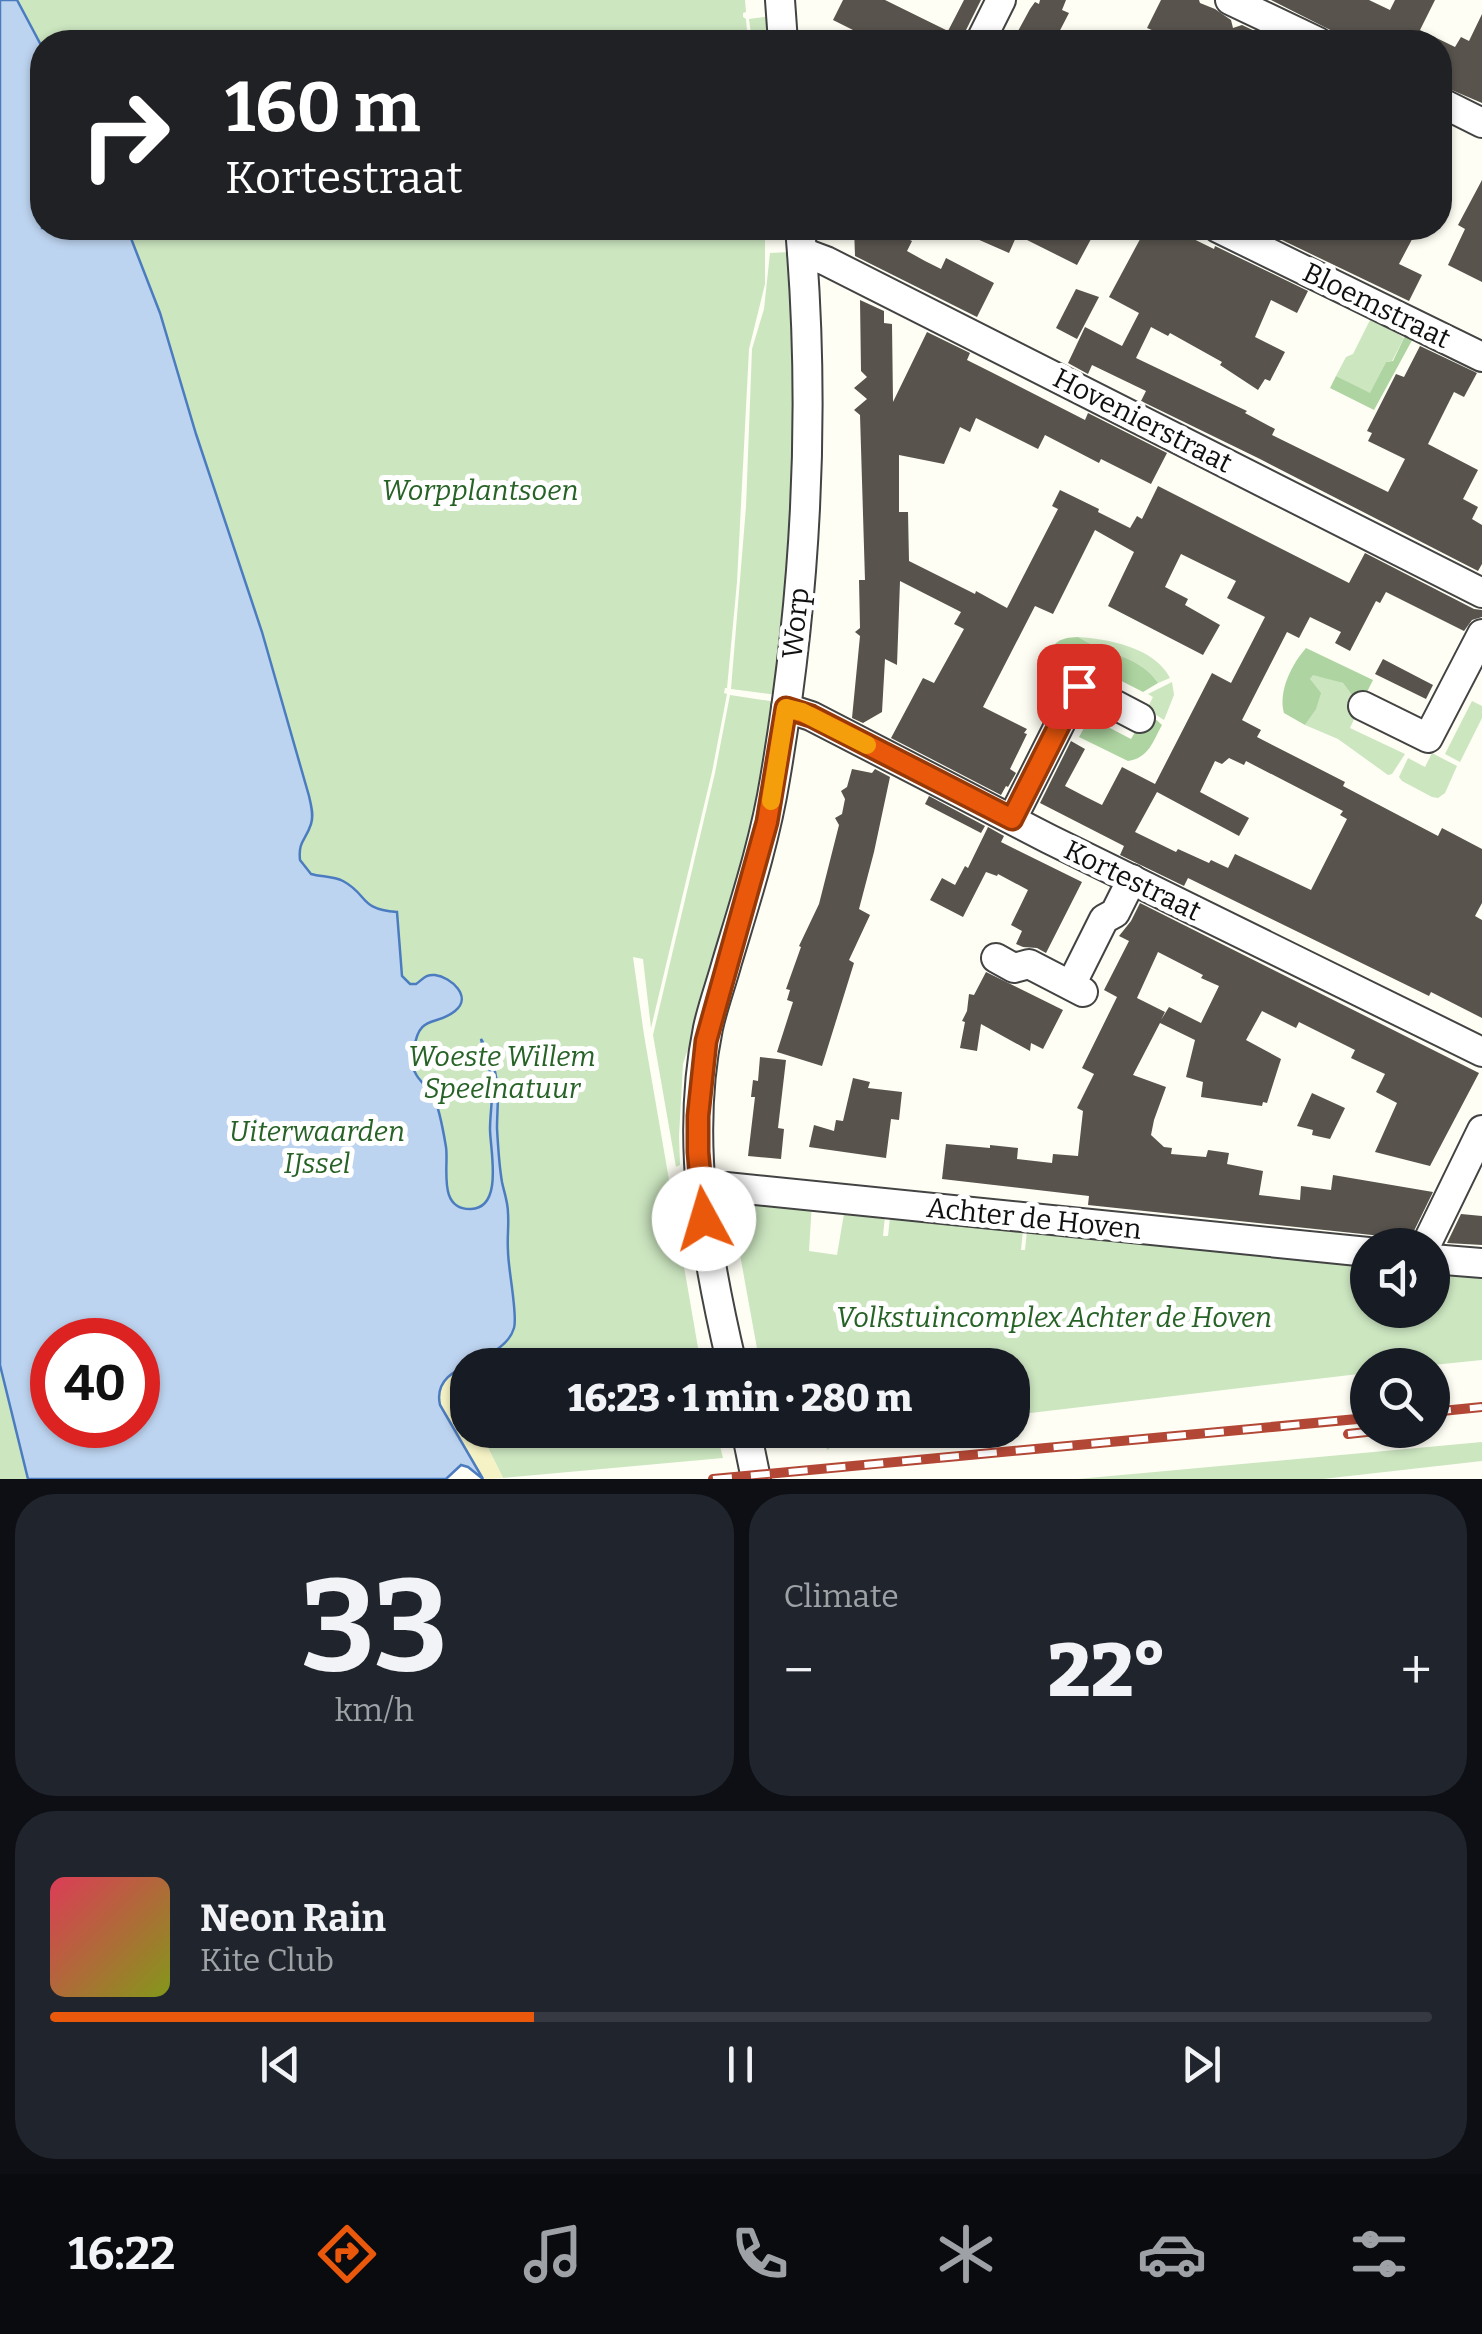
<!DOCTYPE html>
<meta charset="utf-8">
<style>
:root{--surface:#171b24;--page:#20242c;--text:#f1f3f6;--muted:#9ea1a6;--line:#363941;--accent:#ea580c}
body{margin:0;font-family:Bitter,serif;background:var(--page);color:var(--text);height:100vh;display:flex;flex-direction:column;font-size:38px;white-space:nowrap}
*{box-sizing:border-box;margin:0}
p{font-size:32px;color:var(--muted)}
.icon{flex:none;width:55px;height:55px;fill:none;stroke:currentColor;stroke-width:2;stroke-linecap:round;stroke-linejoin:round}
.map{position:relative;height:1479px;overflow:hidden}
.panel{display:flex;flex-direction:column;gap:15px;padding:15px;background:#0d0f14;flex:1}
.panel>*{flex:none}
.guide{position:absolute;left:30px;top:30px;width:1422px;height:210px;border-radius:40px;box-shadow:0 2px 8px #0004;background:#202124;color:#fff;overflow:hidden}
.fabs{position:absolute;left:1350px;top:1228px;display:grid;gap:20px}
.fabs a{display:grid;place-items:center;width:100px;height:100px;border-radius:50%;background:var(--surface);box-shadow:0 2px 8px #0004;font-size:50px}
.speed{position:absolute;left:30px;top:1318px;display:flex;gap:20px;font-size:50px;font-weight:700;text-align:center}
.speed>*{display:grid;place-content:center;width:130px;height:130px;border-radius:50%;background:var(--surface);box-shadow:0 2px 8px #0004;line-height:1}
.speed .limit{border:15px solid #d22;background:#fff;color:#111}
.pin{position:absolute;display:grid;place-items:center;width:85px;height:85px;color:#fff;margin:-42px;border-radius:20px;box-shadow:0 5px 15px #0006}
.me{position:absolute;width:110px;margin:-55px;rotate:354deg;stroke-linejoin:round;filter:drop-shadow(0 0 8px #0008)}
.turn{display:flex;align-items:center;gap:35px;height:210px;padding:0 30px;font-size:45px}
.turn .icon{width:130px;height:130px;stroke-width:2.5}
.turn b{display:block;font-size:70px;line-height:85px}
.big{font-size:75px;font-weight:800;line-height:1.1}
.panel .tile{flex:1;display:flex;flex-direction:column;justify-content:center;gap:15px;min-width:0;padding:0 35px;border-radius:40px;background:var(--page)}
.panel .dial{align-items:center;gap:0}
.dial b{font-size:130px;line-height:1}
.song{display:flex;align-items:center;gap:30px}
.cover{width:120px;height:120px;border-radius:15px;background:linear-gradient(135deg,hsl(350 70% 55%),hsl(70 70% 35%))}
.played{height:10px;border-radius:5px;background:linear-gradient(90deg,var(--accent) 35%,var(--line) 35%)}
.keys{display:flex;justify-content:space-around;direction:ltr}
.heat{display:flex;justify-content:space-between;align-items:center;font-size:55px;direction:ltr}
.panel .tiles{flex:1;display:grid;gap:15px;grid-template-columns:1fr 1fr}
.tile:last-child{grid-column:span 2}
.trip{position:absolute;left:450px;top:1348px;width:580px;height:100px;border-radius:40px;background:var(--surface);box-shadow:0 2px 8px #0004;font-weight:800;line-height:100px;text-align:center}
.menu{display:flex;height:160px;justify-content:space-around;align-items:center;background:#090b0e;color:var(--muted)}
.menu .icon{width:70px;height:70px}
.menu .active{color:var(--accent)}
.menu b{font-size:45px;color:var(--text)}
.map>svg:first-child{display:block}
.green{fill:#cce6c0;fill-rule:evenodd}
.forest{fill:#aed5a1}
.sand{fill:#f5f3c5}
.water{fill:#bdd4f0;stroke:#4c7cc0;stroke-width:2.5;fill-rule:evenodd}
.building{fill:#58534d;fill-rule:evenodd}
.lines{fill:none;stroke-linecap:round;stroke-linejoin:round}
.minor-casing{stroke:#434343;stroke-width:32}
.minor{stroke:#fff;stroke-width:28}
.rail-casing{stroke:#b34735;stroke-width:10}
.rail{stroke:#fff;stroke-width:6;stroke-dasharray:19;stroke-linecap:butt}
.route-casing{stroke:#983908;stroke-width:25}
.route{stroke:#ea580c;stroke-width:18}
.slow{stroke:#f59e0b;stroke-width:18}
.labels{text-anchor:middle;stroke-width:10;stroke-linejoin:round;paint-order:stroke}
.street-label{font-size:28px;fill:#101010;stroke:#fff}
.park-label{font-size:28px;font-style:italic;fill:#276226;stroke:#fff}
</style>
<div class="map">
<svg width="1482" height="1479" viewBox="0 0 1482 1479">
<rect width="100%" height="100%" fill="#fefef4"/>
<g class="green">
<path d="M0,0H745L746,12L743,13V17L746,19L748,42H42V228H765V284L749,349L737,582L727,688H725L724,693L727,694L712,772L651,1028L643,959L633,957L644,1035L701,1365H468L467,1425L24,1460L28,1479H0ZM52,1340H138V1425H52Z"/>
<polygon points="772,16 774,42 752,42 749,19"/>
<polygon points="790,252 793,304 796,471 777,695 731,689 746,507 752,349 764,309 770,253"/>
<polygon points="1374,312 1405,327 1398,334 1404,338 1392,361 1386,362 1370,394 1336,376 1346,357 1353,354"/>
<path d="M1078,637C1109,639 1155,648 1170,678L1158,683C1141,656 1103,653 1078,637Z"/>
<path d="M1313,674L1343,683L1354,698L1361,704L1350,728L1405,754L1392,774L1388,775L1338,739L1305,725C1315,710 1320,696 1310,679Z"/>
<polygon points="1172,682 1174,695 1164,720 1147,709 1153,697 1148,694"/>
<polygon points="730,695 776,702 773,729 728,925 683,1064 679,1136 680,1165 676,1167 653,1035 715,773"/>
<polygon points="1472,701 1482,706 1482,718 1460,762 1445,754"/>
<polygon points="1432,753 1457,766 1445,793 1438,798 1432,797 1402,781 1399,777 1408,758 1425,767"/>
<polygon points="733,1200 812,1202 809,1251 837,1255 846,1202 885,1216 883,1236 888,1236 890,1217 1023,1230 1021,1250 1025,1250 1027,1231 1367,1266 1368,1310 1432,1310 1433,1267 1449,1269 1449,1274 1482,1278 1482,1360 1433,1365 1368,1365 1367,1373 1013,1415 1012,1365 760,1365 731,1205"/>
<polygon points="479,1430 716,1430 723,1458 503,1478"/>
<polygon points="771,1430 891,1430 849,1436 827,1450 825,1440 780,1444 772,1443"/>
<polygon points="1482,1442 1482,1461 1323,1479 1078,1479"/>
</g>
<g class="forest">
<polygon points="1411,330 1416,333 1374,410 1330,388 1336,376 1370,393 1386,362 1393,361 1404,338"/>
<path d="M1078,637C1103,653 1141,656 1158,683L1143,692L1067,653L1059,665L1046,659C1054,641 1059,638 1078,637Z"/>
<path d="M1306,648L1373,680L1361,704L1354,698L1343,683L1313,675L1310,679L1321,693L1316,709L1305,725L1284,713C1278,691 1292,664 1306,648Z"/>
<path d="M1096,706L1114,715L1108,727L1131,739L1143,718L1151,715L1162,725C1153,741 1149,758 1128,761L1079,737Z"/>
</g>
<path class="sand" d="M462,1367L466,1383L458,1394L467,1413L468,1430H479L503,1478L483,1479C475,1460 435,1407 439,1391C442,1380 453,1374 462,1367Z"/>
<path class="water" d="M0,0H17L42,47V228H127L160,313L196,434L262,632L309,796C311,805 314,815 311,824C306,840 298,841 300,860L311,874C321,877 333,876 343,881C369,895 358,909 397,912L402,976L410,984H416C423,979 426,974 435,975C451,977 473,997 455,1011C436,1027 419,1013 414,1049C413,1054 411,1059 412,1064C414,1077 426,1085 433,1096C439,1106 444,1135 446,1147C449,1166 437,1210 471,1209C504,1208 490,1149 490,1129C490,1114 493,1098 492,1083C491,1069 484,1053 481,1039C489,1051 495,1068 497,1082C499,1097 497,1113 497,1128C498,1146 499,1165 502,1182C504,1192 508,1202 508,1213C509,1225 507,1238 508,1251C508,1269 518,1315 514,1328C503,1366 430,1360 440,1405L483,1479L468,1467L461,1465L446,1479H28L0,1365ZM52,1340H138V1425H52Z"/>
<g class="building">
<polygon points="843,0 885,0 948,31 964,0 981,0 964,34 963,42 852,42 857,32 833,20"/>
<polygon points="1040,0 1066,0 1062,10 1069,13 1054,42 1012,42 1030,9 1035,2 1039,4"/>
<polygon points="1161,0 1199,0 1200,3 1215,9 1231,20 1233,28 1242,25 1278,42 1180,42 1147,28"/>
<polygon points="1271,0 1369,0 1390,10 1395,0 1435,0 1420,30 1455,47 1461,37 1469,41 1482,14 1482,103 1440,85 1440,42 1354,42"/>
<polygon points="1482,180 1482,282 1448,265 1465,229 1458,225"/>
<polygon points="854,228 886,228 912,241 907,251 925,261 941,269 946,258 994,283 977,317 855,256"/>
<polygon points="952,228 1097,228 1077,265 1017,235 1009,253"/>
<polygon points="1146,228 1171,228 1214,249 1215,246 1308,291 1297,313 1271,300 1255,337 1285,352 1270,381 1265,379 1258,390 1220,365 1222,362 1170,333 1168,336 1151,327 1136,358 1247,411 1245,413 1275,429 1272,435 1388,492 1405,459 1368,441 1372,433 1367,431 1396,374 1404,377 1420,346 1477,373 1464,397 1454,392 1428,444 1478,470 1463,499 1478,507 1472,519 1482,525 1482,564 1478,571 1260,459 1141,401 1146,391 1092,365 1088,374 1068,363 1085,327 1122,346 1139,313 1109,297"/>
<polygon points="1257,228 1418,228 1399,264 1422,275 1409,301"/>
<polygon points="1076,289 1099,297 1077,339 1056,328"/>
<path d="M860,300L884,311V323L892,324L893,402L927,332L970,353L967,360L991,372L1085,420L1088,413L1167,453L1151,484L1101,459L1099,463L1045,435L1038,449L976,418L970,432L960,427L944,464L899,455V512H908L909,561L975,594L976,591L1007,608L1058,509L1052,506L1060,490L1099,509L1098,512L1130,528L1137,516L1142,519L1158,486L1349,583L1365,553L1474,609L1482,610V617L1472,620L1464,631L1386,592L1380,603L1376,601L1350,651L1335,643L1341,632L1310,617L1299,638L1287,632L1242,720L1261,730L1257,737L1345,782L1343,786L1438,836L1442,828L1482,849V903L1475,916L1482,920V1018L1431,992L1429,996L1188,878L1184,886L1120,855L1124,846L1040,803L1071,741L1085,749L1065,786L1084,796L1102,805L1122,767L1155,784L1212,673L1231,683L1265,617L1227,598L1236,581L1181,554L1165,587L1188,599L1185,605L1220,625L1203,655L1108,606L1134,552L1095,530L1053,614L1035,606L983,707L1027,729L1024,733L1027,734L1010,769L1016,773L1008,787L1006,786L1001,795L891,738L923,678L934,683L964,629L954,624L961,612L900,581L897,665L885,659L882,712L863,723L852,718L860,636L855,632L860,628L859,580H865L860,415L854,410L867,399L854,388L867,377L861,371ZM1229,758L1244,765L1246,761L1343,811L1340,815L1347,819L1311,890L1235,854L1228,868L1211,860L1209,863L1178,849L1176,852L1135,832L1157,792L1239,836L1249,818L1200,792L1215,761L1222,764Z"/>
<polygon points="1383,659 1433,685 1426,699 1375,674"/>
<polygon points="852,769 872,773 875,769 890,777 874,852 859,909 870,915 849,960 854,963 822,1066 777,1052 793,1002 787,1000 790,990 786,989 801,947 799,946 819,904 839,825 835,818 842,814 845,799 841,791 847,787"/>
<polygon points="929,796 985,826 981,833 925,804"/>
<polygon points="988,827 1004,836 1001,842 1082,882 1046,953 1037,948 1023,947 1016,944 1022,931 1011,925 1028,890 998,874 997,876 986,872 963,917 930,900 942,878 955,885 965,866 968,868"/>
<path d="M1140,903L1479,1073L1430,1166L1375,1152L1397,1103L1376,1092L1385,1074L1351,1058L1355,1050L1299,1022L1296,1028L1262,1011L1246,1040L1281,1059L1267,1103L1263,1102L1262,1106L1201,1097L1203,1082L1186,1077L1195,1040L1160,1023L1133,1075L1166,1087L1154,1120L1151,1135L1164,1147L1172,1148L1171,1154L1206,1157L1208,1150L1229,1153L1227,1164L1263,1171L1259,1195L1300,1200L1301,1186L1331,1190L1333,1175L1433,1192L1410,1239L1088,1205L1089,1196L942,1179L946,1144L990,1148V1145L1018,1148L1017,1159L1052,1163L1053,1154L1078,1156L1083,1111L1077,1108L1094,1074L1082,1068L1117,997L1104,990L1129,941L1119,936L1131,921ZM1158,952L1203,975L1201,978L1219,986L1201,1023L1169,1007L1161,1020L1165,1012L1137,998Z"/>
<polygon points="986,972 1063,1010 1043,1049 1031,1043 1030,1051 981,1024 977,1051 960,1048 965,1022 962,1021 967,1011 969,994 974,995"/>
<polygon points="760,1057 786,1060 778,1128 784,1129 781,1159 748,1156 755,1097 751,1097 753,1080 758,1081"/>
<polygon points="853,1078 870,1082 868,1088 902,1092 899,1120 891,1119 886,1158 809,1147 814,1125 834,1131 836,1120 843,1121"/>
<polygon points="1312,1093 1345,1108 1330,1139 1312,1135 1313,1130 1297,1126"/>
<polygon points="1461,1214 1482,1216 1482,1245 1447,1243"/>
</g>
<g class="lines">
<defs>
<g id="minor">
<polyline points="780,0 783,42"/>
<polyline points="1230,0 1318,42"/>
<polyline points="980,42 1001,0"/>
<polyline points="1440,102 1482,123"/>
<polyline points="1218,228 1482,357"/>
<polyline points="802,252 826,261 1482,593"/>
<polyline points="1363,706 1428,738 1482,634"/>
<polyline points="786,708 811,716 1049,839 1482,1052"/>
<polyline points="1012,819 1079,686 1140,718"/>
<polyline points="996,958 1014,968 1029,964 1083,992"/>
<polyline points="1071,985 1104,919 1115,913 1132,879"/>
<polyline points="699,1187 726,1187 1368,1252"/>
<polyline points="1426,1245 1482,1130"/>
<polyline points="1432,1259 1482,1263"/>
<path d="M732,1365C706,1255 685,1140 708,1028C713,1005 721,984 727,962C745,902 765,841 775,779C806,597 816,411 800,228"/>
<polyline points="746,1430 756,1479"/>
</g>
</defs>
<use href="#minor" class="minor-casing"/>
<use href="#minor" class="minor"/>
<defs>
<g id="rail">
<polyline points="1432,1412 1482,1407"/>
<polyline points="1348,1434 1384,1430"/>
<polyline points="713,1479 1368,1418"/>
</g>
</defs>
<use href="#rail" class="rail-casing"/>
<use href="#rail" class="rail"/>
</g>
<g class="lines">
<defs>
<polyline id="route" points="704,1219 698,1152 698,1116 706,1041 767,822 786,708 811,716 1012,819 1079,686"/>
</defs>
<use href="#route" class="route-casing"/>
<use href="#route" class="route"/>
<polyline class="slow" points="771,801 786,708 802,712 867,745"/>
</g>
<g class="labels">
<g class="street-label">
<text transform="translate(1377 305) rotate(26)" y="10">Bloemstraat</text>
<text transform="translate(1143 420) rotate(27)" y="10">Hovenierstraat</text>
<text transform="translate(795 623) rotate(-84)" y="10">Worp</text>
<text transform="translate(1133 880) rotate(26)" y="10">Kortestraat</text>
<text transform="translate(1034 1218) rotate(6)" y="10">Achter de Hoven</text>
</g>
<g class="park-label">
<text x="480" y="500">Worpplantsoen</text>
<text x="502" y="1066">Woeste Willem<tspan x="502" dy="32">Speelnatuur</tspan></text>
<text x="317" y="1141">Uiterwaarden<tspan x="317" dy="32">IJssel</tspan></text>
<text x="1054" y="1327">Volkstuincomplex Achter de Hoven</text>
</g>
</g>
</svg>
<div class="fabs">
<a><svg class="icon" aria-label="sound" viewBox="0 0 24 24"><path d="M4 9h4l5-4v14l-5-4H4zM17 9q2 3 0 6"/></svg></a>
<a><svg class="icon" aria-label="search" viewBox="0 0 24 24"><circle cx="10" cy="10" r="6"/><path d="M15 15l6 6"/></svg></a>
</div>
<div class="speed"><div class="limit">40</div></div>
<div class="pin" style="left:1079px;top:686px;background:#d93025"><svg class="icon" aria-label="arrive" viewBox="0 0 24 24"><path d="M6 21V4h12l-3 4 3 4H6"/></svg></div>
<svg class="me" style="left:704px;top:1219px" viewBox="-20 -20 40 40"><circle r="19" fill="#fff"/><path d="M0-13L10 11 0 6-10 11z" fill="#ea580c"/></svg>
<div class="trip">16:23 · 1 min · 280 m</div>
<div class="guide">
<div class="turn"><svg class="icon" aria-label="right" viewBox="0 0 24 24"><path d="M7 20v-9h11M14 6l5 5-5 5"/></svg><div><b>160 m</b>Kortestraat</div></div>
</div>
</div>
<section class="panel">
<div class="tiles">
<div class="tile dial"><b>33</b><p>km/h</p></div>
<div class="tile"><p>Climate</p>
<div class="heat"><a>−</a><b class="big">22°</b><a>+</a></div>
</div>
<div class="tile">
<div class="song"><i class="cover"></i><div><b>Neon Rain</b><p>Kite Club</p></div></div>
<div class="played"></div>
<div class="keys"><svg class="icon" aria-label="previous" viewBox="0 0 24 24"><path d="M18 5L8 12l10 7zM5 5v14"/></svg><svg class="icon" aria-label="pause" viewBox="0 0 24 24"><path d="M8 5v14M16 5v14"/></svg><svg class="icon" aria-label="next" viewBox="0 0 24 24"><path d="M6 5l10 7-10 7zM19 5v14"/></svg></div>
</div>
</div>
</section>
<nav class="menu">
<b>16:22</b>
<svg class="icon active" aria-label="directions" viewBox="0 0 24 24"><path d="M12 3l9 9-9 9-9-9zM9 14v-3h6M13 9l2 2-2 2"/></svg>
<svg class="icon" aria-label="music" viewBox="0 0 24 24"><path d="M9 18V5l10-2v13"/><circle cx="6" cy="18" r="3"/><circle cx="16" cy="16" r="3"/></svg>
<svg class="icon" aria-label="phone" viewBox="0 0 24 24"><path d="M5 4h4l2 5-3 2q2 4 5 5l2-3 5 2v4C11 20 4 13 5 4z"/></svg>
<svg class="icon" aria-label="climate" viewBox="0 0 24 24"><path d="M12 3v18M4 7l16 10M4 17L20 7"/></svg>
<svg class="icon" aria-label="car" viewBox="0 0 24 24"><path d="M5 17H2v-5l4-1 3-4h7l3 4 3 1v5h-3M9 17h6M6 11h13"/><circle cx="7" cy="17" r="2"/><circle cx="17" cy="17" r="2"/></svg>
<svg class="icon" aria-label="filters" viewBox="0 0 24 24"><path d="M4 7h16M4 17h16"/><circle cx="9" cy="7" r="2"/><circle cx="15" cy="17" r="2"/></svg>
</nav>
